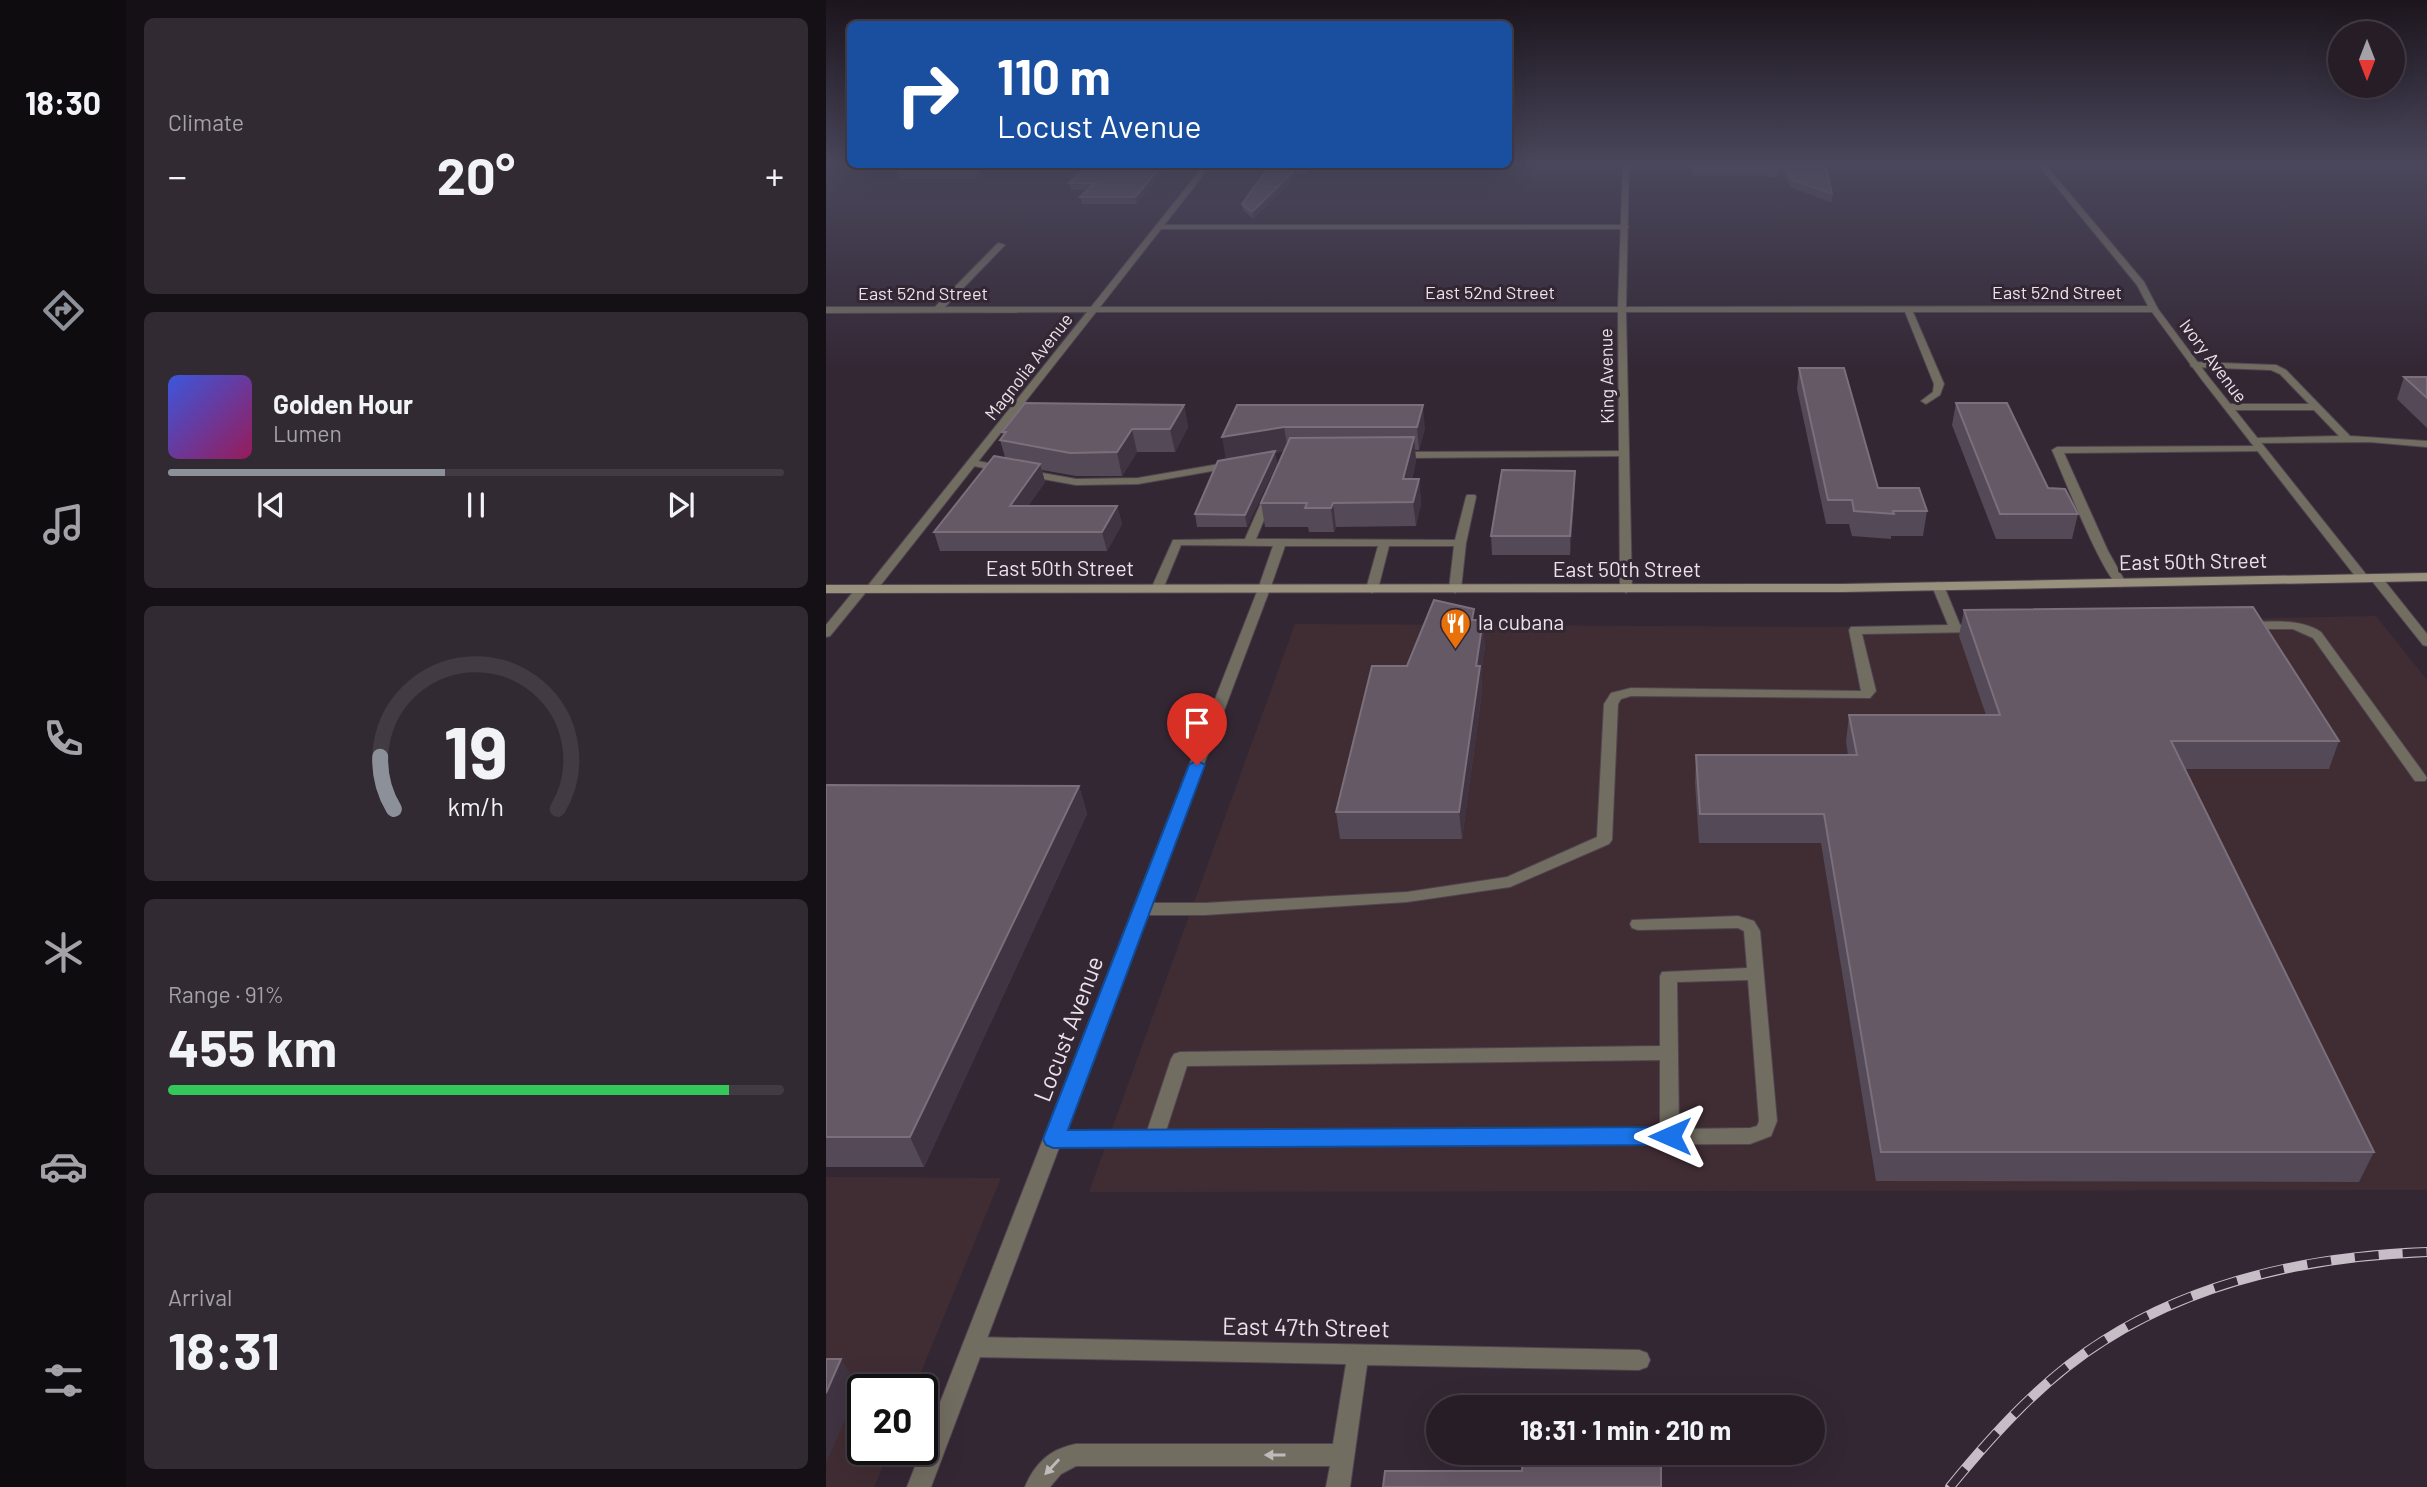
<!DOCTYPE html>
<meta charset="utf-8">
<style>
:root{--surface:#261d27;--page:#322a33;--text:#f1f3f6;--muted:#a4a2a7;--line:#423b44;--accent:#8c9099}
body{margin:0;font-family:Barlow,sans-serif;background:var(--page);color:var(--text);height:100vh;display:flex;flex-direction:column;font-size:26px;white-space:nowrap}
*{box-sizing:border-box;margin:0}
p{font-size:23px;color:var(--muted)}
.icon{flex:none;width:38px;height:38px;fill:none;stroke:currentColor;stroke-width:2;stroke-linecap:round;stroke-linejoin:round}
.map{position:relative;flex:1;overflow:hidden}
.details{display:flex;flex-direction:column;gap:18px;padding:18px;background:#151015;width:700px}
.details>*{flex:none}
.top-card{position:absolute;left:21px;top:21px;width:665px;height:147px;border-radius:10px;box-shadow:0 7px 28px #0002,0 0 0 2px var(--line);background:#1a4fa0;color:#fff;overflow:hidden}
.needle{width:46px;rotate:180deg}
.buttons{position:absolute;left:1502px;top:21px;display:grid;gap:14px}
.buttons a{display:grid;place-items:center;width:77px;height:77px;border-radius:50%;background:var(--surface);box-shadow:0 7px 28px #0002,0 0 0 2px var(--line);font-size:35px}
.speed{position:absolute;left:21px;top:1374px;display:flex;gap:14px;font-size:35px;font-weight:700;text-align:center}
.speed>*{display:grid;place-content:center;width:91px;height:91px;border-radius:50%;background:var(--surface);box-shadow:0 7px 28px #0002,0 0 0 2px var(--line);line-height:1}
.speed .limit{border:4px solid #111;border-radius:10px;background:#fff;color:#111}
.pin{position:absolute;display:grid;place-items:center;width:60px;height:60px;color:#fff;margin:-72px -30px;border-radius:50% 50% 50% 0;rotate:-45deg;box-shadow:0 0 7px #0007}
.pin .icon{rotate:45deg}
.me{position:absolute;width:77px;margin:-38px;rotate:270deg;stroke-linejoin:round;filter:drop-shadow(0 0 5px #0008)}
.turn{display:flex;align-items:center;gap:24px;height:147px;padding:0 35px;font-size:32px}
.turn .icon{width:91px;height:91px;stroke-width:2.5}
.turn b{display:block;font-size:49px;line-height:60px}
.big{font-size:52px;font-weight:700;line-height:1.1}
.details .card{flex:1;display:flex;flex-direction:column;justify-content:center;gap:10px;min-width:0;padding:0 24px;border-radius:10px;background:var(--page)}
.details .dial{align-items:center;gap:0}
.dial svg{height:182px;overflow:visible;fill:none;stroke:var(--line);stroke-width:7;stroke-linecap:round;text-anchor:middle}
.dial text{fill:var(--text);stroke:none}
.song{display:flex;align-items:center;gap:21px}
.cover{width:84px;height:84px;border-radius:10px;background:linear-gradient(135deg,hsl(230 70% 55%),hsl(330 70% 35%))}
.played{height:7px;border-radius:4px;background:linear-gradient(90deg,var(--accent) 45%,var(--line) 45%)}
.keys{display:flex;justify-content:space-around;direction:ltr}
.heat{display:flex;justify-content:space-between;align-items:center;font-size:38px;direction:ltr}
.charge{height:10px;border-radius:5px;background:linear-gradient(90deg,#34c759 91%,var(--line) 0)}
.trip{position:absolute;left:600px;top:1395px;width:399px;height:70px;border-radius:35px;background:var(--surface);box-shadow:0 7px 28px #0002,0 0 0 2px var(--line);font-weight:700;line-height:70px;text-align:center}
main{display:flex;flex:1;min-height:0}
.dock{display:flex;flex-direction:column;width:126px;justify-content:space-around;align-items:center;background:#0f0c10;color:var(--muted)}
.dock .icon{width:49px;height:49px}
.dock .active{color:var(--accent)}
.dock b{font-size:32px;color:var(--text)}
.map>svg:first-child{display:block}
.industrial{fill:#402d33}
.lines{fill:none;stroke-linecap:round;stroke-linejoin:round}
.lane-casing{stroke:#504551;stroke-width:2}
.street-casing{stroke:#504551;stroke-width:2}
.secondary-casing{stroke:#504551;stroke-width:2}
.lane{fill:#726d61;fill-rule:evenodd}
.street{fill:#726d61;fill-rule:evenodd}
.secondary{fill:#99917e;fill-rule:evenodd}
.rail-casing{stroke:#c6bdc6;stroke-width:10}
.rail{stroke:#332734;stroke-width:8;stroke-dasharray:24;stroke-linecap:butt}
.wall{fill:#544956}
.shaded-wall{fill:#403442}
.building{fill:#655966;stroke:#7a6f7b;stroke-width:2}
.oneway{fill:#c1babb}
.route{fill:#1a73e8;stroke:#114b97;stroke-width:2}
.labels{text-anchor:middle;stroke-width:6;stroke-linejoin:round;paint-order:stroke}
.far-street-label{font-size:18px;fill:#ebe3eb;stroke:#332734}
.street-label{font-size:21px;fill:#ebe3eb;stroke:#332734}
.poi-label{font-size:21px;fill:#ebe3eb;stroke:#332734;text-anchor:start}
.near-street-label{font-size:24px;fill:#ebe3eb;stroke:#332734}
</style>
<main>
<nav class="dock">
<b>18:30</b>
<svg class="icon active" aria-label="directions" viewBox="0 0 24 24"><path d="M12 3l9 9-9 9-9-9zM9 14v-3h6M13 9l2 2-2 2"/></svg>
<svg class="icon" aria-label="music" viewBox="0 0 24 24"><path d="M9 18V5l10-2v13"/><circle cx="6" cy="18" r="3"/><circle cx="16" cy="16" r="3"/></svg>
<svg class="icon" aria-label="phone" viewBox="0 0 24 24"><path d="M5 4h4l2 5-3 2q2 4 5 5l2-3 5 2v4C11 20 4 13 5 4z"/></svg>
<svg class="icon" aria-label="climate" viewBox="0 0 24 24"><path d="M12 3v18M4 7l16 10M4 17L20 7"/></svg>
<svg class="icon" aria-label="car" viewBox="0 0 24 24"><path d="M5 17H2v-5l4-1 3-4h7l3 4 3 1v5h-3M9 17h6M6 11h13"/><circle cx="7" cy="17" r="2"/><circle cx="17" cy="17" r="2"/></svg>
<svg class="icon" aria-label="filters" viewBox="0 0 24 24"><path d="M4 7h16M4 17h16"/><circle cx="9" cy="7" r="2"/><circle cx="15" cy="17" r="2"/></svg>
</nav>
<section class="details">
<div class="card"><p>Climate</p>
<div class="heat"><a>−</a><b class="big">20°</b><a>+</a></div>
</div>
<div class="card">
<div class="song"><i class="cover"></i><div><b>Golden Hour</b><p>Lumen</p></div></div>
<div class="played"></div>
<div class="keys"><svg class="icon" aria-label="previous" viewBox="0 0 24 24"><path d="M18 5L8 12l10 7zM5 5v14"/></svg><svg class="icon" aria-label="pause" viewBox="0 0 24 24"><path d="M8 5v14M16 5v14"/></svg><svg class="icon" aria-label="next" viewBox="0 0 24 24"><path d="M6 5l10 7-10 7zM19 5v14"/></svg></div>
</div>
<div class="card dial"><svg viewBox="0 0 100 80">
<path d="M14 69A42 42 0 1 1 86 69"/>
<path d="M14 69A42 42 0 0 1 8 46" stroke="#8c9099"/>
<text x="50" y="56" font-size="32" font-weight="700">19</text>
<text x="50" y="72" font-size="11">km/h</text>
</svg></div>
<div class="card"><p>Range · 91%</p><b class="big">455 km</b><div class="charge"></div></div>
<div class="card"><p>Arrival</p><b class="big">18:31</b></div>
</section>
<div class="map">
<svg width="1601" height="1487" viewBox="0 0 1601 1487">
<rect width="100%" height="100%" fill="#332734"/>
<g class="industrial">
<polygon points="1550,616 1601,680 1601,1190 263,1192 469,624 1002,627"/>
<polygon points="0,1177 175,1178 88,1389 37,1390 37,1449 64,1449 48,1487 0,1487"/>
</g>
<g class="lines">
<defs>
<g id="lane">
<polygon points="334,225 799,225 803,227 799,229 331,229 330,227"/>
<polygon points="172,243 179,245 115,311 109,311 109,307"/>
<polygon points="1369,362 1450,365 1460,370 1524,436 1601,441 1601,447 1544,442 1425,443 1424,441 1429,438 1513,436 1488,410 1402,410 1397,407 1402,404 1483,404 1454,374 1445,370 1366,367 1364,365"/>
<path d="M1435,446L1440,449L1439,451L1238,453L1282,551L1300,583L1294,587C1278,580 1236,472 1226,450L1231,447Z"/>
<polygon points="798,451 803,454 802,456 571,458 566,455 571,452"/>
<polygon points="147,460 181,467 182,469 177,472 143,465 143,461"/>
<polygon points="405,462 410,465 409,467 312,484 250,485 200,476 195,473 200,470 250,479 312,478"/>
<polygon points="443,493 448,496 430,539 629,540 640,497 641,495 649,495 650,497 640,543 635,589 629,593 623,589 628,546 563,546 552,589 546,593 540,589 552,546 459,546 444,589 438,593 432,589 447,546 355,545 337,589 335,592 327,592 325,589 347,540 419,539 438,496"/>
<polygon points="1550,574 1554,575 1601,634 1601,646 1597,645 1546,581 1546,575"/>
<polygon points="1112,582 1118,586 1134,625 1153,624 1159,628 1153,632 1036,634 1050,691 1044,698 805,696 795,699 792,704 786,840 783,844 684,887 581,902 379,915 316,915 310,913 308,909 310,905 316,903 379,903 581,892 681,877 771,837 778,704 785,693 805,688 1035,691 1023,630 1025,627 1122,625 1106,586"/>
<polygon points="36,585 40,586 42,589 40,592 4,636 0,637 0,625 32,586"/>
<path d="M1422,622C1447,622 1473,618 1495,632L1599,775L1601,778L1599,781H1589L1487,638L1467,629H1418L1416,626Z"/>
<path d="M912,916L928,921L934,931L951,1121L945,1136L924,1144L227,1147L220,1145L217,1139L220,1133L227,1131H321L345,1059L348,1054L354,1052L834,1046V976L836,972L921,968L918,931L912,928L812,930L806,928L804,924L806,920ZM922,980L933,1121L931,1126L924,1128L853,1129L851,982ZM834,1060V1129L340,1131L361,1066Z"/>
<path d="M147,1337L813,1350L821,1353L824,1360L821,1367L813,1370L541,1365L524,1487H500L504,1466H250L235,1474L224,1487H199C209,1463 224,1449 250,1444H507L520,1364L147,1357L139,1354L136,1347L139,1340Z"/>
</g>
<g id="street">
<polygon points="797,162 803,162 800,307 1322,306 1311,285 1210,162 1217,162 1318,282 1332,309 1382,376 1543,578 1541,581 1533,581 1376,380 1326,312 1087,312 1118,384 1114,395 1100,404 1095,401 1107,392 1108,384 1079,312 800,312 806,589 800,593 794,589 792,312 270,312 50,591 46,592 40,588 261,312 0,313 0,307 265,307 379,164 386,164 274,307 792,307"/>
<polygon points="438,585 444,589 105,1487 81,1487 432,589"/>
</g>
<polygon id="secondary" points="1601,573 1601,581 1016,592 0,593 0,585 1016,584"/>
</defs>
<use href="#lane" class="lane-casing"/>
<use href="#street" class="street-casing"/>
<use href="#secondary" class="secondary-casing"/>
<use href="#lane" class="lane"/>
<use href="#street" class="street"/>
<use href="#secondary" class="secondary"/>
<defs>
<path id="rail" d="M1124,1487C1168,1433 1218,1378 1277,1341C1374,1279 1488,1256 1601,1252"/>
</defs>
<use href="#rail" class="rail-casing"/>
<use href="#rail" class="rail"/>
</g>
<g class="wall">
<polygon points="864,162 953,162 952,177 866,176"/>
<polygon points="955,162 999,162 1006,194 1006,203 964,187"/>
<polygon points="82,164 169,164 151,179 73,179 72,173"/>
<polygon points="343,164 310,204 256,204 254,197 262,190 245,190 243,183"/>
<polygon points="445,164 486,164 480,174 472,174 427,219 417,210 416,204"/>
<polygon points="973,368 1052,488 1101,511 1097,536 1065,536 1065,539 1026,536 1023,524 1000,524 971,389"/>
<polygon points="1578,377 1601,377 1601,428 1571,399"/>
<polygon points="1130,403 1252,514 1246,539 1170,539 1126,425"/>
<polygon points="358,405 362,427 349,452 311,452 296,476 250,476 216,470 219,482 202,506 291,506 296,524 281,551 114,551 108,532 179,457 174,440 177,436 176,432"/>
<polygon points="411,405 599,428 593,450 589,450 590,461 586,479 593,479 595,503 590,526 510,527 508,532 483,532 482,527 439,527 435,503 458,451 449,453 451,463 421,527 371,527 369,514 400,460"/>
<polygon points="749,471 749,489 744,555 666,555 665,536"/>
<polygon points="1138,610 1513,741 1503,769 1359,769 1548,1152 1533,1182 1050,1181 995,843 873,843 869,783 870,755 1022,755 1020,742 1023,715 1160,715 1133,636"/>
<polygon points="649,620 659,645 655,673 656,691 636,839 514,839 510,812 581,666"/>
<polygon points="0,785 253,786 261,814 98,1167 0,1167"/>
</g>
<g class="shaded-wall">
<polygon points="160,164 169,164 151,179 149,173"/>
<polygon points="337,164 343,164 310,204 309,197"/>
<polygon points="482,164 486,164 480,174 480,168"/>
<polygon points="471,168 472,174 427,219 426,212"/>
<polygon points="358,405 362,427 349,452 344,429"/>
<polygon points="597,405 599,428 593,450 591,427"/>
<polygon points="458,427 462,450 449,453 451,463 421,527 419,515 400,461 396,437"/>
<polygon points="306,429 311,452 296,476 291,452"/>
<polygon points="588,437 590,461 580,503 577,479"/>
<polygon points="214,464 219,482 189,524 184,506"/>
<polygon points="749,471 749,489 744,555 744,536"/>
<polygon points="593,479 595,503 590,526 587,502"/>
<polygon points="507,503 510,527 508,532 505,508"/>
<polygon points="291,506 296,524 281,551 276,532"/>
<polygon points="657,620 659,645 655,673 656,691 636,839 633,812 650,666"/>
<polygon points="253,786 261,814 98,1167 84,1137"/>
<polygon points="15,1359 33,1388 0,1463 0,1393"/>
</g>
<g class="building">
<polygon points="865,162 953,162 953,170 866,169"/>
<polygon points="959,162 999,162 1006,194 965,179"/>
<polygon points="82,164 160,164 149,173 72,173"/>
<polygon points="264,164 337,164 309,197 254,197 269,183 243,183"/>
<polygon points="445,164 482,164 480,168 471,168 426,212 416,204"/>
<polygon points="973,368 1018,368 1052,488 1093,488 1101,511 1067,511 1068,514 1028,511 1026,500 1002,500"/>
<polygon points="1578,377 1601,377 1601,398"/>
<polygon points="199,403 358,405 344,429 306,429 291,452 244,453 174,440 180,432 176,432"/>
<polygon points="1130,403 1181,403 1222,488 1239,489 1252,514 1174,514"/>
<polygon points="411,405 597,405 591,427 458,427 396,437"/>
<polygon points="588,437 577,479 593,479 587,502 507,503 505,508 479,508 481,503 435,503 464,438"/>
<polygon points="449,451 419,515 369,514 392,461"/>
<polygon points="168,456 214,464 184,506 291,506 276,532 108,532"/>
<polygon points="676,470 749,471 744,536 665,536"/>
<polygon points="608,600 648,609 646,620 657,620 650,666 654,666 633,812 510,812 546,666 581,666"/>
<polygon points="1427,607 1513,741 1345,741 1548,1152 1055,1152 998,814 874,814 870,755 1031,755 1023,715 1174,715 1138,610"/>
<polygon points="0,785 253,786 84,1137 0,1137"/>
<polygon points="0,1359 15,1359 0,1393"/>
<polygon points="697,1452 835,1452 835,1487 557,1487 559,1471 696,1471"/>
</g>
<defs><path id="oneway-solid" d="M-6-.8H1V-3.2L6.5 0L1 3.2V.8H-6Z" transform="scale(1.75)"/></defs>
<g class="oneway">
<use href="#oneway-solid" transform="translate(449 1455) rotate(-180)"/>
<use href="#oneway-solid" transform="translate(226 1467) rotate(133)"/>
</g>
<linearGradient id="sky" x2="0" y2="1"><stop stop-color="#1c151d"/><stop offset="0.44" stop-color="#4a475c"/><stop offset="1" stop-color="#4a475c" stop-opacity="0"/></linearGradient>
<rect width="1601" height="370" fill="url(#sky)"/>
<polygon class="route" points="371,760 379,765 242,1130 844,1127 852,1130 855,1136 852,1142 844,1145 227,1148 220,1145 217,1139 363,765"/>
<defs>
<symbol id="restaurant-pin" viewBox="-11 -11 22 30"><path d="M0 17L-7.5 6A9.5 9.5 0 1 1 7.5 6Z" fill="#e8710a" stroke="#332734"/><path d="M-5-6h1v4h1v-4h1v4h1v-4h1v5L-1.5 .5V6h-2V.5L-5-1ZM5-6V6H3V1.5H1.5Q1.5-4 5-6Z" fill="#fff"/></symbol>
</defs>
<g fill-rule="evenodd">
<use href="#restaurant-pin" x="612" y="606" width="35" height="47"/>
</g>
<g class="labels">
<g class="far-street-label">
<text x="664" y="299">East 52nd Street</text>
<text x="1231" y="299">East 52nd Street</text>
<text x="97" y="300">East 52nd Street</text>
<text transform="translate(1387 361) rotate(53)" y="6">Ivory Avenue</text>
<text transform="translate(203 367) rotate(-52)" y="6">Magnolia Avenue</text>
<text transform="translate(781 376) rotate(-91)" y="6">King Avenue</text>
</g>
<g class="street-label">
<text transform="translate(1367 562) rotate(-1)" y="7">East 50th Street</text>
<text x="234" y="576">East 50th Street</text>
<text x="801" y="577">East 50th Street</text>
</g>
<g class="poi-label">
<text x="652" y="630">la cubana</text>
</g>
<g class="near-street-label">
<text transform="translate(243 1029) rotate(-69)" y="8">Locust Avenue</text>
<text transform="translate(480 1328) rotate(1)" y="8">East 47th Street</text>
</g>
</g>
</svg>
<div class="buttons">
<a><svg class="needle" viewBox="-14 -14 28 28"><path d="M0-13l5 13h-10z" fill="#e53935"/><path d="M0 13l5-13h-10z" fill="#a4a2a7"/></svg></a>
</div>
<div class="speed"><div class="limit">20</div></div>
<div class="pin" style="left:371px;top:765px;background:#d93025"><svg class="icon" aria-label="arrive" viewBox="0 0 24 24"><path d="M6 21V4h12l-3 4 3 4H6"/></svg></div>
<svg class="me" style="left:844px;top:1136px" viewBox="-20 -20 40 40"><path d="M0-17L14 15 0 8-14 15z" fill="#1a73e8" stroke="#fff" stroke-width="4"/></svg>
<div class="trip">18:31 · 1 min · 210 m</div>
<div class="top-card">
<div class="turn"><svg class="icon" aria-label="right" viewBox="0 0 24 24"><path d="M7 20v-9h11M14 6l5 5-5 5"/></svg><div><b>110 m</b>Locust Avenue</div></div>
</div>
</div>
</main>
